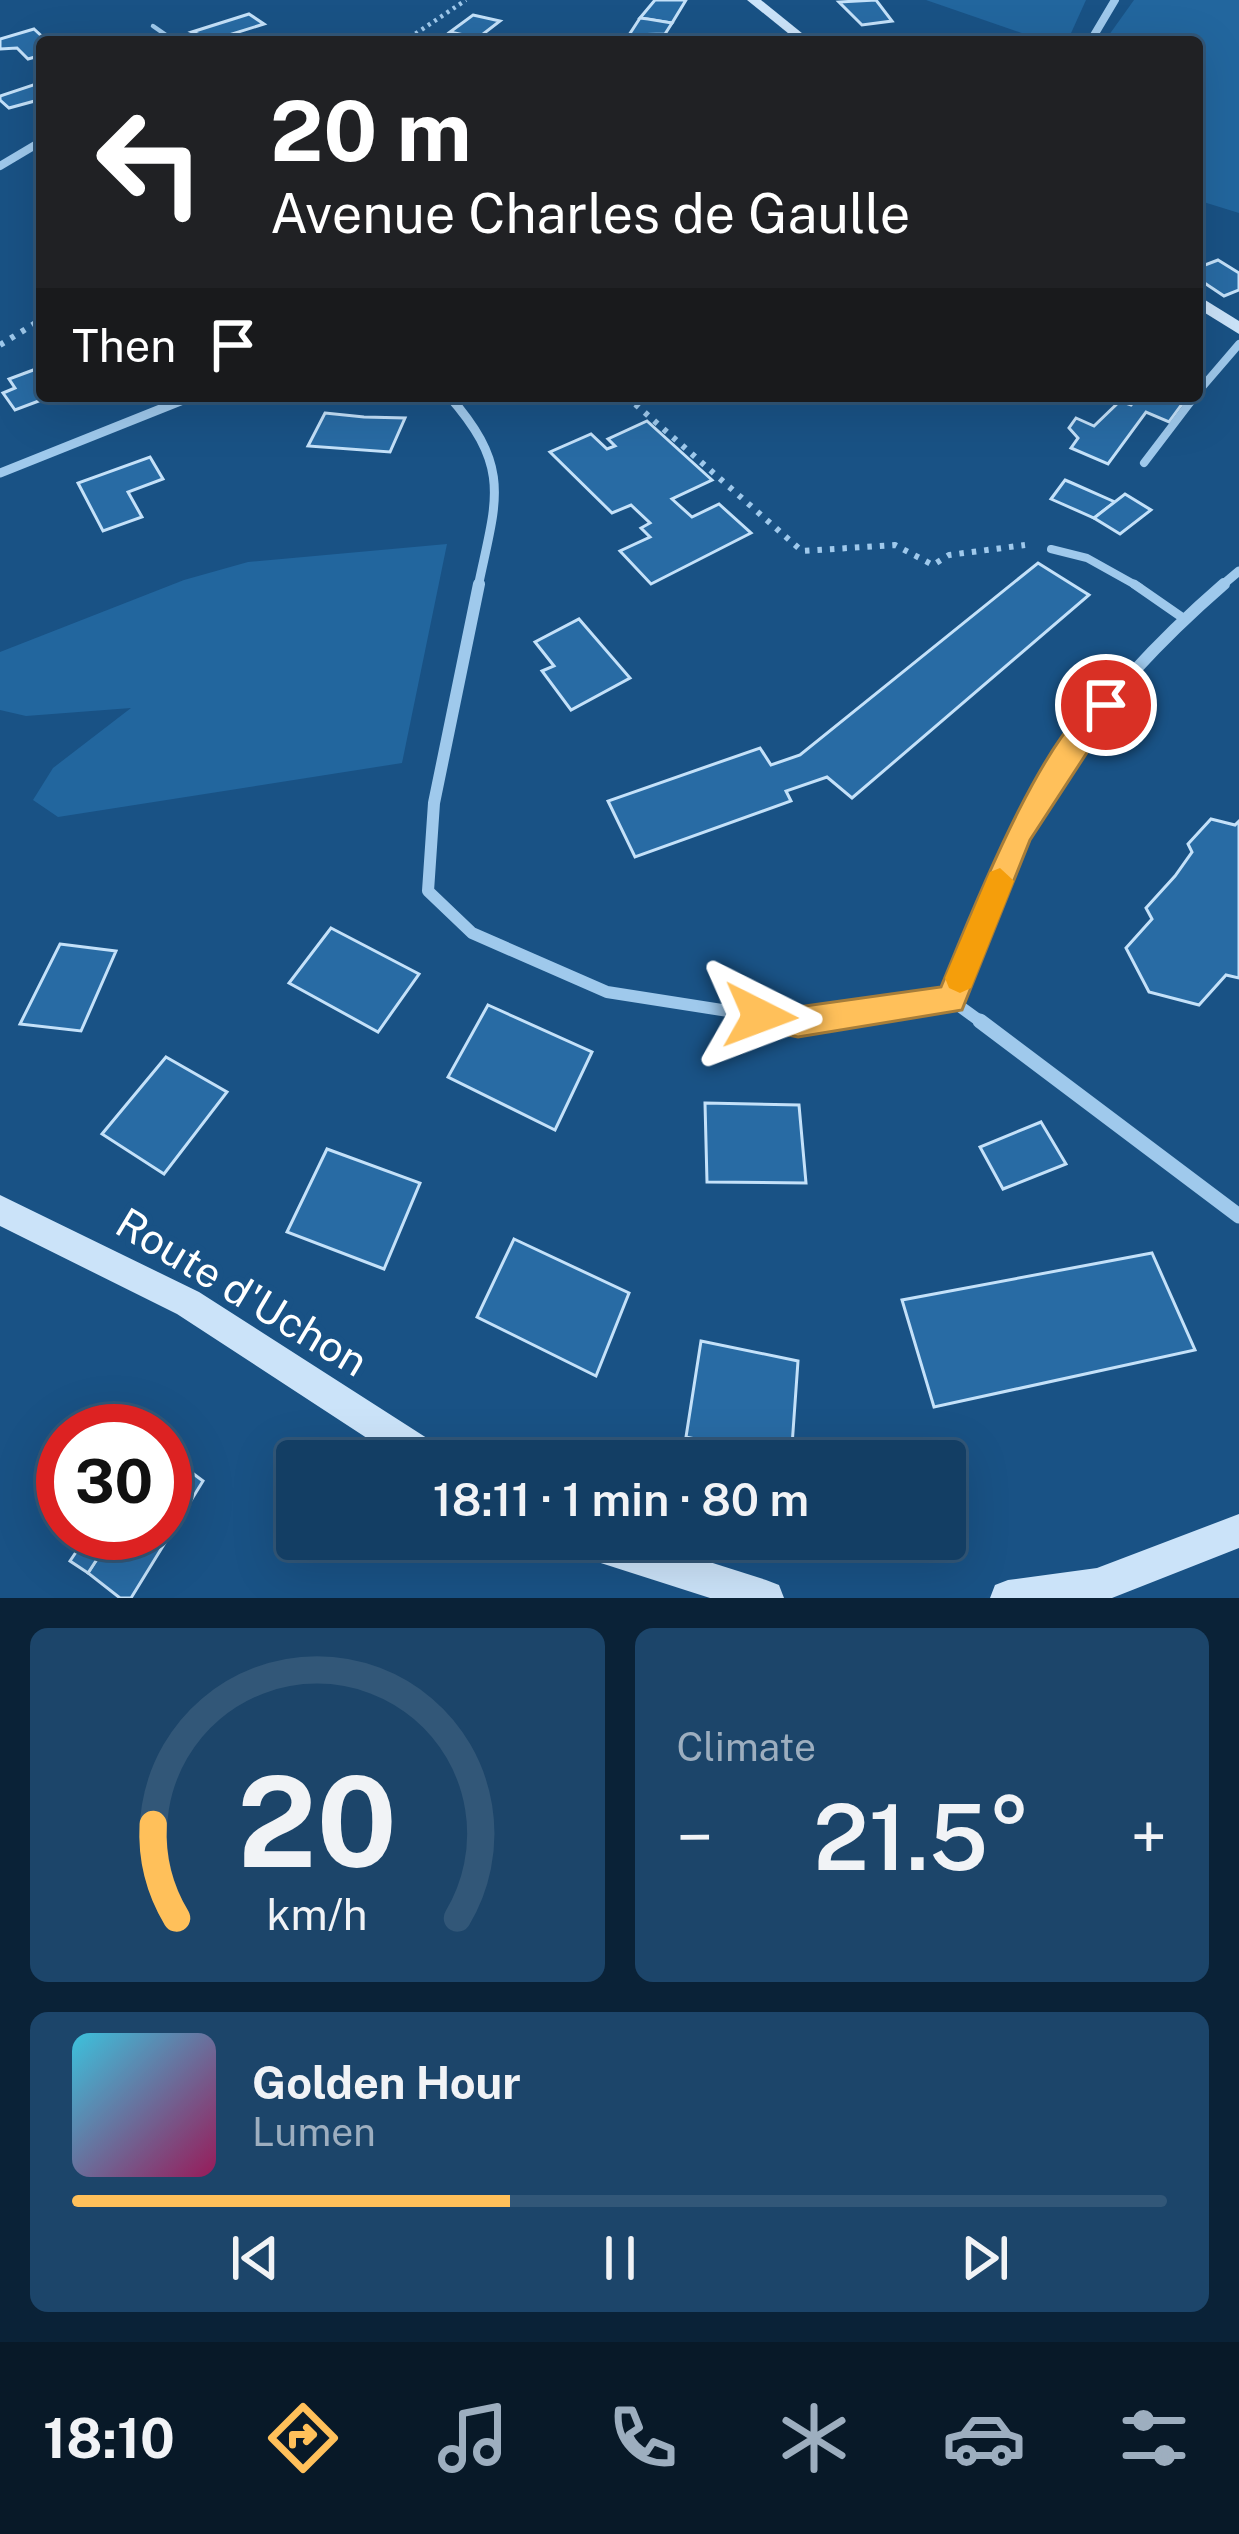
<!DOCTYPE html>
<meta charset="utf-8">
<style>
:root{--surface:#133e64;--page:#1c456a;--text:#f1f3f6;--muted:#9daebf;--line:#325778;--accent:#ffc05a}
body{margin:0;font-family:"Public Sans",sans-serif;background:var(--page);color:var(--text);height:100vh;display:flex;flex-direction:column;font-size:45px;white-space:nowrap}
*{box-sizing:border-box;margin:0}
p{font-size:39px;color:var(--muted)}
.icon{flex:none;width:66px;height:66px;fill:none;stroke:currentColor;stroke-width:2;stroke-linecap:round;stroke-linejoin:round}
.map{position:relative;height:1598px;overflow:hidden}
.panel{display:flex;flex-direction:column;gap:30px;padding:30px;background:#0a2237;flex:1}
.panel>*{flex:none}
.banner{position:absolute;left:36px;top:36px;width:1167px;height:366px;border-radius:12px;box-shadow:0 12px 48px #0002,0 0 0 3px var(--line);background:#202124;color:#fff;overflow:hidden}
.speed{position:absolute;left:36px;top:1404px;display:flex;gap:24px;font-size:60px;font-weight:700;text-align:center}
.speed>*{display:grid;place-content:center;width:156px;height:156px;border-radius:50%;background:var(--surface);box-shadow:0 12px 48px #0002,0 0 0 3px var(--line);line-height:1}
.speed .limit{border:18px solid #d22;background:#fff;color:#111}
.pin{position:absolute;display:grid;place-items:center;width:102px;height:102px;color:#fff;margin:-51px;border:6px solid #fff;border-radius:50%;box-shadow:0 3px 12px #0007}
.me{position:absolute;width:132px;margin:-66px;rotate:93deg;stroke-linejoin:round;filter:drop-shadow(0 0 9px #0008)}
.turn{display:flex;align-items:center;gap:42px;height:252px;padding:0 36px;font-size:54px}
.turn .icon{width:156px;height:156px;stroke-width:2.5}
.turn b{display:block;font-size:84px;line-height:102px}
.then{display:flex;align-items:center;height:114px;padding:0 36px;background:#0003;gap:24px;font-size:45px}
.big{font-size:90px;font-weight:600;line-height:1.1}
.panel .widget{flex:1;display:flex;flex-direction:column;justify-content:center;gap:18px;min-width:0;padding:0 42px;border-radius:18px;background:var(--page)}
.panel .dial{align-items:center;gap:0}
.dial svg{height:312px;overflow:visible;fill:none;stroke:var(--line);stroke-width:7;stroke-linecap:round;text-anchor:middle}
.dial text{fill:var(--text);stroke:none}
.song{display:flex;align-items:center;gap:36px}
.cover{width:144px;height:144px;border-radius:18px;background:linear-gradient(135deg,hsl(190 70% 55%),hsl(330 70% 35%))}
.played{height:12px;border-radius:6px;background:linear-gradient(90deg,var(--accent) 40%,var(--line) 40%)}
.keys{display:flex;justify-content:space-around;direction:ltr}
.heat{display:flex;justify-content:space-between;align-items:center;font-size:66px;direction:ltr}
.panel .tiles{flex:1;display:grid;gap:30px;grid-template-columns:1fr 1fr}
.widget:last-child{grid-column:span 2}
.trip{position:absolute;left:276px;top:1440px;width:690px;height:120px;border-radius:12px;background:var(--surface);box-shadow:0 12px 48px #0002,0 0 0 3px var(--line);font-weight:600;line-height:120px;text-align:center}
.dock{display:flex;height:192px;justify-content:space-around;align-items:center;background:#081928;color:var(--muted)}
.dock .icon{width:84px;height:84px}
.dock .current{color:var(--accent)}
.dock b{font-size:54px;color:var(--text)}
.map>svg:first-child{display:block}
.green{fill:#22669e}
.building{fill:#286ba4;stroke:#c4e1f9;stroke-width:3}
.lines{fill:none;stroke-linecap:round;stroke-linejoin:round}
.path-far1{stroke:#9fc9ec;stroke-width:4.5;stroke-dasharray:3 4.5;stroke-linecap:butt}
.path{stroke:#9fc9ec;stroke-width:6;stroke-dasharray:4.5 8;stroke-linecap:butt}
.lane-far2{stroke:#9fc9ec;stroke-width:4.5}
.lane-far1{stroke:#9fc9ec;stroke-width:8}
.lane{stroke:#9fc9ec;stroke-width:9}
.street-far3{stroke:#9fc9ec;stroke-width:8}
.street-far2{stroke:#9fc9ec;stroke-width:9}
.street-far1{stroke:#9fc9ec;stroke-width:12}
.street{stroke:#9fc9ec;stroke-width:15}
.secondary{fill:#cbe3f9;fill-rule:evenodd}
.route{fill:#ffc05a;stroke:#a67d3a;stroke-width:3}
.slow{fill:#f59e0b}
.labels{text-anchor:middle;stroke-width:12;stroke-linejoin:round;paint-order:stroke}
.near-street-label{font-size:42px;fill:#fff;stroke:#195285}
</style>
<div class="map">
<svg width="1239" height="1598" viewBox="0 0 1239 1598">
<rect width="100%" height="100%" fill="#195285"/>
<g class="green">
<polygon points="926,0 1086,0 1067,42 1048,42"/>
<polygon points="1134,0 1239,0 1239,213 1197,200 1197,42 1104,42"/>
<polygon points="447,544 402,763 58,817 33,800 53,768 131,708 26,716 0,710 0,652 184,580 248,562"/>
</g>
<g class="building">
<polygon points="655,0 686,0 672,23 640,18"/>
<polygon points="876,0 892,21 862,25 839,2"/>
<polygon points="249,14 264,24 213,40 192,32"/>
<polygon points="473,15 500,21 478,38 450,32"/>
<polygon points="640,18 648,19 672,23 665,34 629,35"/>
<polygon points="34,29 48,42 42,42 42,55 28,59 17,48 0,49 0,39"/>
<polygon points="42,82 42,99 9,108 0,100 0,96"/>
<polygon points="1218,260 1239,273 1239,290 1224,296 1197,278 1197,268"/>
<polygon points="36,369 42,372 42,396 52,396 15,410 3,393 15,388 9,379"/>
<polygon points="1139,396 1188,396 1169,422 1146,412 1108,464 1071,448 1078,438 1069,428 1076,418 1094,426 1120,401 1131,405"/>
<polygon points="325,413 364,417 405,418 390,452 308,446"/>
<polygon points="647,421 712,480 672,499 692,517 719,504 751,533 651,584 620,551 650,537 641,528 650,523 631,505 612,513 550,452 591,434 607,449 615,446 608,439"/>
<polygon points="150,457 163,479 128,492 142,517 103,531 78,483"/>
<polygon points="1065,480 1072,483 1115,502 1094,518 1051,499"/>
<polygon points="1125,494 1151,510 1120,534 1094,518"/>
<polygon points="1038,563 1089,595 852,798 827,777 786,791 791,801 635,857 608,801 760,748 771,765 800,755"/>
<polygon points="579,619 630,678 571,710 542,671 554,666 535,642"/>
<polygon points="1211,819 1235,825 1239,821 1239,978 1226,975 1199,1005 1149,992 1126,948 1152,919 1146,908 1175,876 1192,852 1188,844"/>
<polygon points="331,928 419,974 378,1032 289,983"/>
<polygon points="60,944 116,951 81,1031 20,1024"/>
<polygon points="488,1005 592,1052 555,1130 448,1077"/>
<polygon points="166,1057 227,1092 164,1174 102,1134"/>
<polygon points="705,1103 799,1105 806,1183 707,1182"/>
<polygon points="1041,1122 1066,1164 1003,1189 980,1147"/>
<polygon points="327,1149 420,1183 384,1269 287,1232"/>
<polygon points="514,1239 629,1293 596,1376 477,1317"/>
<polygon points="1152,1253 1195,1350 934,1407 902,1300"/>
<polygon points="701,1341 798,1361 791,1460 686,1437"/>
<polygon points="126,1411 152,1431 112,1431"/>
<polygon points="165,1441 173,1447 168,1455 203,1481 131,1598 120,1598 88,1573 114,1533 165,1533"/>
<polygon points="89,1533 114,1533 88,1573 70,1561"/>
</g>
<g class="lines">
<polyline class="path-far1" points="403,42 466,0"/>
<g class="path">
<polyline points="0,345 42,319"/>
<polyline points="626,396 802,551 895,545 933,565 949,555 1025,545"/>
</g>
<polyline class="lane-far2" points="153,26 176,42"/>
<g class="lane-far1">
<polyline points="1197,393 1239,344"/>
<polyline points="1144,463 1195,396"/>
<polyline points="1051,549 1087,558 1139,587"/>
</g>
<polyline class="lane" points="1134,584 1183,618"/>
<g class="street-far3">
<polyline points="1090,42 1115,0"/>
<polyline points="0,166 42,141"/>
</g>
<g class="street-far2">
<path d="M449,396C513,469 496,500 478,587"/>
<polyline points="0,473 193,396"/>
<polyline points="1220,587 1239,571"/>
</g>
<g class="street-far1">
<polyline points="479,584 434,803 428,891 472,933 607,992 798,1022 951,1000 984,1024"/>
<path d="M951,1000C973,946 991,891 1017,839C1066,739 1141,656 1224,584"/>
</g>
<g class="street">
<polyline points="795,1021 802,1021"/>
<polyline points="980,1021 1239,1216"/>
</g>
<g class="secondary">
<polygon points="747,0 761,0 813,42 799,42"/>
<polygon points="1197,295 1239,321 1239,334 1197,308"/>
<polygon points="0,1195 199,1292 444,1449 449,1461 402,1461 177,1314 0,1226"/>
<polygon points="1239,1514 1239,1548 1112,1598 990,1598 995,1585 1008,1580 1097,1568"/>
<polygon points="564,1539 637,1539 766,1580 779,1585 784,1598 710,1598 582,1557 570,1551"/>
</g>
</g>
<path class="route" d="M1106,695L1118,705L1030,840L962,1010L798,1037L749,1027L745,1016L749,1006L760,1001L798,1007L941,987C965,929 1048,714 1106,695Z"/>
<polygon class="slow" points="1000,868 1014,881 971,988 960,993 949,988 945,978 990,872"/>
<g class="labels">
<g class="near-street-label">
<text transform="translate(242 1292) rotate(31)" y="15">Route d'Uchon</text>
</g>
</g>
</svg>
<div class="speed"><div class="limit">30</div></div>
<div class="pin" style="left:1106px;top:705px;background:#d93025"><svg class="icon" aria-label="arrive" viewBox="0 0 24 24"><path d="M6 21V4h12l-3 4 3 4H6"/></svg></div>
<svg class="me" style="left:760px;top:1016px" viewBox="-20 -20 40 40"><path d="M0-17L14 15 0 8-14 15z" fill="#ffc05a" stroke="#fff" stroke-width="4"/></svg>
<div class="trip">18:11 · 1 min · 80 m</div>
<div class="banner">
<div class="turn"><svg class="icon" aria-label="left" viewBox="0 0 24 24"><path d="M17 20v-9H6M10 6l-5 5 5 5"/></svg><div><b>20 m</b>Avenue Charles de Gaulle</div></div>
<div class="then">Then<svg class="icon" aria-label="arrive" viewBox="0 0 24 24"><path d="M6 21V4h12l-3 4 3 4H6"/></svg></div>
</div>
</div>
<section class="panel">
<div class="tiles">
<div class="widget dial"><svg viewBox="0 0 100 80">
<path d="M14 69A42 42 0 1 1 86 69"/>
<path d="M14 69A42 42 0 0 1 8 45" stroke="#ffc05a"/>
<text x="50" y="56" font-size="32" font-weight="700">20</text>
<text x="50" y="72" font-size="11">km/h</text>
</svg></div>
<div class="widget"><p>Climate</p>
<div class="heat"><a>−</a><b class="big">21.5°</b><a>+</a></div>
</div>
<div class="widget">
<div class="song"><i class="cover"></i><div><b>Golden Hour</b><p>Lumen</p></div></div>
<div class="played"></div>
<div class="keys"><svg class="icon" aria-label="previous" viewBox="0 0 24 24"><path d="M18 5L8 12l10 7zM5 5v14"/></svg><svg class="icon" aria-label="pause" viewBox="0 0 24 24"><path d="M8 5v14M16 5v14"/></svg><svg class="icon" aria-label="next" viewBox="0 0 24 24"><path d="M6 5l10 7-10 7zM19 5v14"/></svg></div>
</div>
</div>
</section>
<nav class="dock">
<b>18:10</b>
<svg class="icon current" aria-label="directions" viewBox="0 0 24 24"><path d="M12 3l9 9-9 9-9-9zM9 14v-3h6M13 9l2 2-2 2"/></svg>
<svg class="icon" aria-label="music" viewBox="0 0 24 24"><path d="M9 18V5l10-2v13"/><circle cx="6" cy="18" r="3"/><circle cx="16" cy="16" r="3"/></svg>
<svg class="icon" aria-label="phone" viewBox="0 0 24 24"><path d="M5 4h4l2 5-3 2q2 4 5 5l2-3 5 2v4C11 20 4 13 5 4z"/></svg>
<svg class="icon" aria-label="climate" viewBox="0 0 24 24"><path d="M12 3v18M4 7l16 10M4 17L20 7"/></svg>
<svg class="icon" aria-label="car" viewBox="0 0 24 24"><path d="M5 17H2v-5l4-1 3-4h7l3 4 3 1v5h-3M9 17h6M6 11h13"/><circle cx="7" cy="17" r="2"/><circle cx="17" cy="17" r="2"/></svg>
<svg class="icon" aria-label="filters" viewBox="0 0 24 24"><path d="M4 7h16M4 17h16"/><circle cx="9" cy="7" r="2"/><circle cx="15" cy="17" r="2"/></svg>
</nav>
